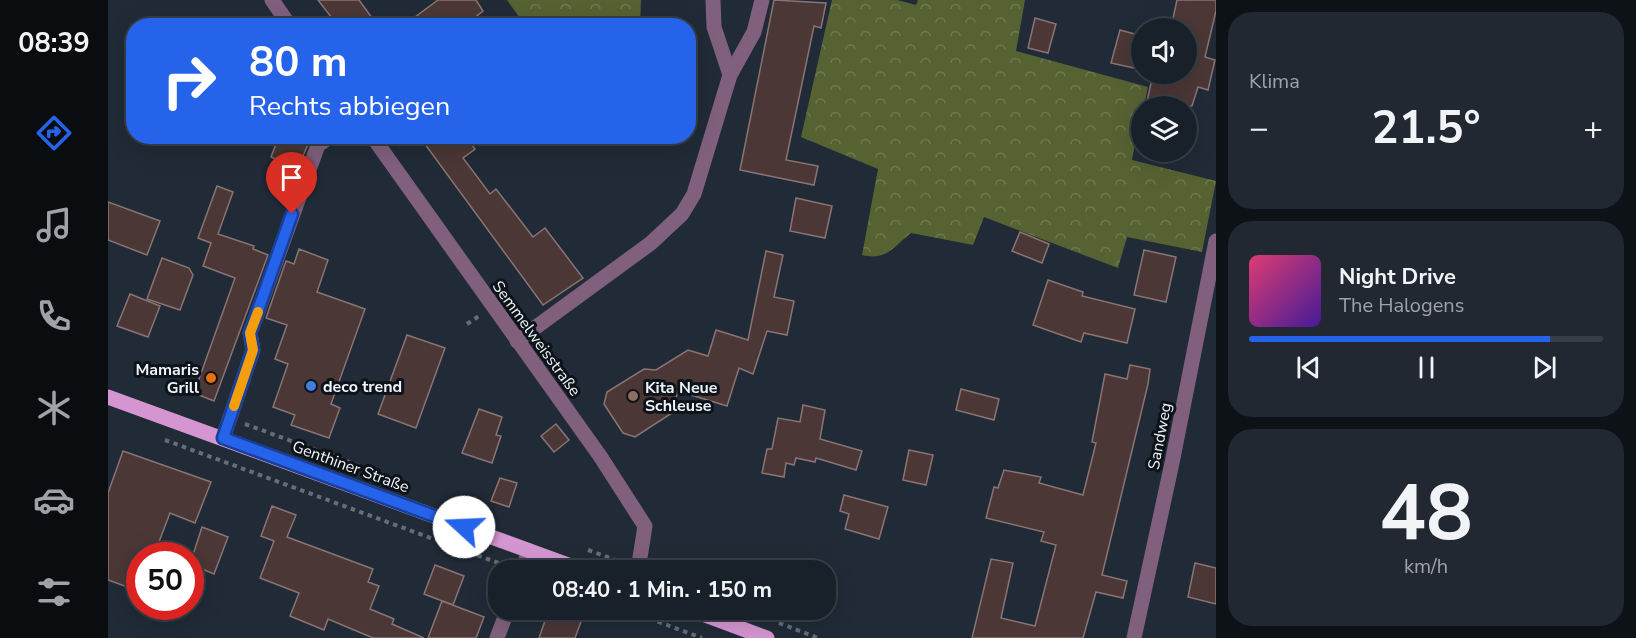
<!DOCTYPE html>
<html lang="de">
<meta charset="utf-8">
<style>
:root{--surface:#182029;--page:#212831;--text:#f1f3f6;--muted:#9fa3a8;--line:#363e46;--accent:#2563eb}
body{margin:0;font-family:"Nunito Sans",sans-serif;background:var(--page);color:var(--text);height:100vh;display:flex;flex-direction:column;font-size:22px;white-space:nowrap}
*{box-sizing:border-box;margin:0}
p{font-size:20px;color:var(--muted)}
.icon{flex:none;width:33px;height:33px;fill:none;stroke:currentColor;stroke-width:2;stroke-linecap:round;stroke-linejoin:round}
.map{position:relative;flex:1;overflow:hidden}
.drawer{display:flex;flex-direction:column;gap:12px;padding:12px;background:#0d1217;width:420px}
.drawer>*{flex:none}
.hud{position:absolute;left:18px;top:18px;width:570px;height:126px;border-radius:24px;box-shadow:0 6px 24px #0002,0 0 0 2px var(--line);background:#2563eb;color:#fff;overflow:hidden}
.buttons{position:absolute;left:1023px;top:18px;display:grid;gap:12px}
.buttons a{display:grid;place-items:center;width:66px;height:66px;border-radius:50%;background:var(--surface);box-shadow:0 6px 24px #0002,0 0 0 2px var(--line);font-size:30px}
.speed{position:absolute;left:18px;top:542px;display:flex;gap:12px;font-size:30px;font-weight:700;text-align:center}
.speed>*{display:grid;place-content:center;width:78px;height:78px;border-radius:50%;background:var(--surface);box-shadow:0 6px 24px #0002,0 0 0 2px var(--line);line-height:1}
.speed .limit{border:9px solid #d22;background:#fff;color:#111}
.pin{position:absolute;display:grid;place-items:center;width:51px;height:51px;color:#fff;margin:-62px -26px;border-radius:50% 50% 50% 0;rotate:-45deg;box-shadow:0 0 6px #0007}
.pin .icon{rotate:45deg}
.me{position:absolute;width:66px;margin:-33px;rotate:290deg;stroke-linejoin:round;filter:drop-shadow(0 0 4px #0008)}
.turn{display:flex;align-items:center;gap:21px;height:126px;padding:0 24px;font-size:27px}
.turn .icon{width:78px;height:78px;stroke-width:2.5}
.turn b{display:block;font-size:42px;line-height:51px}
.big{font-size:45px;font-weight:700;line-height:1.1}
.drawer .card{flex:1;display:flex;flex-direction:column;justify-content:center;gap:9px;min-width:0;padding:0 21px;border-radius:24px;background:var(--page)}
.drawer .dial{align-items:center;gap:0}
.dial b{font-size:78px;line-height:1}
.song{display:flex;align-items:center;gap:18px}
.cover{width:72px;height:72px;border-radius:9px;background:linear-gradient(135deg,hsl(340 70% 55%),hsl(260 70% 35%))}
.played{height:6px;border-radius:3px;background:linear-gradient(90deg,var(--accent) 85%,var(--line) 85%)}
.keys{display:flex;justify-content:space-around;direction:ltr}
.heat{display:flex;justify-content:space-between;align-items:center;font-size:33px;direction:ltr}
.trip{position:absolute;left:380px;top:560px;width:348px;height:60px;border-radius:24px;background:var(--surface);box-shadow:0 6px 24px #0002,0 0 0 2px var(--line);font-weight:700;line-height:60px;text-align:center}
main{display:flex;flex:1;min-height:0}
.tabs{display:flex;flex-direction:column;width:108px;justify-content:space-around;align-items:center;background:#0a0d10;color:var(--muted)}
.tabs .icon{width:42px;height:42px}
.tabs .on{color:var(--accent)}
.tabs b{font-size:27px;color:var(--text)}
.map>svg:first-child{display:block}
.forest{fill:url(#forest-crowns)}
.building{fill:#4a3736;stroke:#8a7473;stroke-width:1.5}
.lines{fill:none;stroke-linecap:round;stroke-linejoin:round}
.path{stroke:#646e78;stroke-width:4;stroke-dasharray:4.5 4.5;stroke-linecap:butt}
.minor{stroke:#80607d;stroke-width:15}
.major{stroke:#d595d1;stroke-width:15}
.route-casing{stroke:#184099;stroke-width:15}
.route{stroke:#2563eb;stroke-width:10}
.slow{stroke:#f59e0b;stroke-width:10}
.food-dot{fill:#e8710a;stroke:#0e1319;stroke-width:2}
.shop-dot{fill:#3f7fe0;stroke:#0e1319;stroke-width:2}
.education-dot{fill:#8d6e63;stroke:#0e1319;stroke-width:2}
.labels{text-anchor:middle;stroke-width:6;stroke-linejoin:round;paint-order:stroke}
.street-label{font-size:16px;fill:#ecf4fc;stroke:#0e1319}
.poi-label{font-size:16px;font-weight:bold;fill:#ecf4fc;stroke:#0e1319;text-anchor:start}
</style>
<main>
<nav class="tabs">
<b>08:39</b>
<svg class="icon on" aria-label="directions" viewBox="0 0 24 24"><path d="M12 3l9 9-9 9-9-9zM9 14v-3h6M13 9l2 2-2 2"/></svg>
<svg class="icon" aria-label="music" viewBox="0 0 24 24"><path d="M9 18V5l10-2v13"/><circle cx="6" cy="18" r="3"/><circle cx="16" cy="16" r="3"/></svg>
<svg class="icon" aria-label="phone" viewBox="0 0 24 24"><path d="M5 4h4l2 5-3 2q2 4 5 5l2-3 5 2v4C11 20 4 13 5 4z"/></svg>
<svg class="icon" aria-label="climate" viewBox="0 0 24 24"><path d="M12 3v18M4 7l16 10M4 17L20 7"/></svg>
<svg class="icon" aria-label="car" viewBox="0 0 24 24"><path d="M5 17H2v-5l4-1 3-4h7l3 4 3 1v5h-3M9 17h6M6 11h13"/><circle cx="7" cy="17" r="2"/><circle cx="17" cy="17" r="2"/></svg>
<svg class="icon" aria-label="filters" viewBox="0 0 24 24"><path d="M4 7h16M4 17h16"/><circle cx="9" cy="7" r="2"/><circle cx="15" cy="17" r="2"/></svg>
</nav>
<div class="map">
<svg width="1108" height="638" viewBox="0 0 1108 638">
<defs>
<pattern id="forest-crowns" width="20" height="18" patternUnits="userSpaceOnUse" patternTransform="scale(1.5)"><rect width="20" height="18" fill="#576233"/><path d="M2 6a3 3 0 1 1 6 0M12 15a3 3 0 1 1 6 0" fill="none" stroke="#6f7951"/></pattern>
</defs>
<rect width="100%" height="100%" fill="#202b37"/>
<g class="forest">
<polygon points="399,0 533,0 532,25 417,25"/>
<path d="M724,0H789L808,5L810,0H917L908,51L1040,87L1036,106H1034L1024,160L1108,181L1094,252L1019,237L1010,268L876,217L865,245L803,233C785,247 779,261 754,255L770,169L693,137Z"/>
</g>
<g class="building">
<polygon points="210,0 251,0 270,26 230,26"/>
<polygon points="330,0 368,0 375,11 356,26 295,26"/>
<polygon points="666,0 718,3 713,28 706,26 678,160 710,166 706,185 632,170"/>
<polygon points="1069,0 1108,0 1108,11 1097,57 1107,60 1100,90 1090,87 1084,106 1038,106 1045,74 1078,74 1078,27 1064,23"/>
<polygon points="927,18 948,24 940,53 920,48"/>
<polygon points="1012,30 1034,36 1026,68 1003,63"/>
<polygon points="171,136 186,136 201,142 183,184 166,177 173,161 163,157"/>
<polygon points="311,136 358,136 367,149 355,158 382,194 388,189 425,237 437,228 475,278 435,305"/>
<polygon points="109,186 125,192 110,234 146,246 145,249 160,255 106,401 86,393 127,278 95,266 103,243 90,238"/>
<polygon points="688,198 724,206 717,238 682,231"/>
<polygon points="0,202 52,221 39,255 0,240"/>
<polygon points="912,232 941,244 934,263 904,251"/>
<polygon points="191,249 220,260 209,292 257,309 223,404 232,408 221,438 183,425 187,415 165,407 180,364 167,359 179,325 158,318 178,261 186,264"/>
<polygon points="1036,250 1068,257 1058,302 1026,295"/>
<polygon points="658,251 675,255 666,297 686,301 679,335 659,331 645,374 631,368 619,406 570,391 564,413 527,437 515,433 496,404 499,392 536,369 548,370 580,350 600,356 608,330 640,340"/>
<polygon points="54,258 81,268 85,275 72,310 39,299"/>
<polygon points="940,280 975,292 974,296 1027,309 1019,343 976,333 973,342 925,325"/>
<polygon points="22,294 52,306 40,337 9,326"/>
<polygon points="299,335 337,348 308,428 270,414"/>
<polygon points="1022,365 1042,369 1040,384 994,575 1019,581 1015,598 988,592 975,638 864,638 883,559 905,563 893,618 927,626 948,545 933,541 936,532 878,518 886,487 890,488 896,470 933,477 931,483 975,495 988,443 984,442 997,374 1019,379"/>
<polygon points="853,389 891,399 886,420 848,410"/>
<polygon points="695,405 717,410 712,439 754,451 748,470 708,458 707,462 688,458 686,465 678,463 676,477 654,473 659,449 664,449 670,418 692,422"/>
<polygon points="371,409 394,417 388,435 393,436 384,463 354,453"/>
<polygon points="448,424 461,440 446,452 433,436"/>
<polygon points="801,450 825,455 818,485 795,480"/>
<polygon points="15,451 103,482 87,523 62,513 46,555 32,555 32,570 25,589 0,580 0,493"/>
<polygon points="392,478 409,483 401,507 383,501"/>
<polygon points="736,495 780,507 771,539 737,529 741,514 732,511"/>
<polygon points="164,506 188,515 179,537 265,569 260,582 271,586 262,609 286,619 284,624 316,638 265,638 220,619 216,630 182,616 191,593 152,578 166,541 153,536"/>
<polygon points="94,527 120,537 106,574 82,564"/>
<polygon points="1087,563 1108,568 1108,604 1080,597"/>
<polygon points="327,565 356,576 345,605 316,594"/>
<polygon points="334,601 376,617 368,638 320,638"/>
<polygon points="441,609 456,609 475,616 467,638 431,638"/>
</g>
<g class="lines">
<g class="path">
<polyline points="359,324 371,316"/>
<polyline points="137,424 287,479"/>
<polyline points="57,440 396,565"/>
<polyline points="480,550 513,562"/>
<polyline points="516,609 594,638"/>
<polyline points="671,623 710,638"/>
</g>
<g class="minor">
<polyline points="164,0 182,26"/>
<polyline points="605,0 606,27 622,75"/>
<polyline points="264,136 492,456 537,526 530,570"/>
<polyline points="409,341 543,243 574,214 586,194 622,75 646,32 654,0"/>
<polyline points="115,438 145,350 142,333 210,145 223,136"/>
<polyline points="414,570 421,551"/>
<polyline points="389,638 400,609"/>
<polyline points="1026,638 1064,463 1108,241"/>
</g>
<g class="major">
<polyline points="0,397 474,570"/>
<polyline points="581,609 659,638"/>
</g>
</g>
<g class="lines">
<defs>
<polyline id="route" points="184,214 142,333 145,350 115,438 356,527"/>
</defs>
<use href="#route" class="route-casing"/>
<use href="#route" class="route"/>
<polyline class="slow" points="126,406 145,350 142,333 150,312"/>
</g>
<circle class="food-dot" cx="103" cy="378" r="6"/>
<circle class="shop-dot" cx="203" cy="386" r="6"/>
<circle class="education-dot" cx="525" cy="396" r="6"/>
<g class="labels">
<g class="street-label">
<text transform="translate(429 338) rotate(54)" y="6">Semmelweisstraße</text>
<text transform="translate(1051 436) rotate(-79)" y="6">Sandweg</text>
<text transform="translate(243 466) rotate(20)" y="6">Genthiner Straße</text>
</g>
<g class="poi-label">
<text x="91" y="375" text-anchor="end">Mamaris<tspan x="91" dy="18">Grill</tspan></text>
<text x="215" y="392">deco trend</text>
<text x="537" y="393">Kita Neue<tspan x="537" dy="18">Schleuse</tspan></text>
</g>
</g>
</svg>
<div class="buttons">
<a><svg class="icon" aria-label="sound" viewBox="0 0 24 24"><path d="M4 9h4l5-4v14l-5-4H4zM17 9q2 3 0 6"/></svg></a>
<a><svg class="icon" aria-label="layers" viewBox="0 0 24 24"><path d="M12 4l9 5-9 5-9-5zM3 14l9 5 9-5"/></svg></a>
</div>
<div class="speed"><div class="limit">50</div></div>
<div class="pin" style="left:184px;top:214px;background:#d93025"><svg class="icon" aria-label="arrive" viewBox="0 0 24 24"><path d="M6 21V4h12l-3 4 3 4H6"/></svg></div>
<svg class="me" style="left:356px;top:527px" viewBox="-20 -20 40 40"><circle r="19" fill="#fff"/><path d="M0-13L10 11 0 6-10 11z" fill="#2563eb"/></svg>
<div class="trip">08:40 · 1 Min. · 150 m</div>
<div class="hud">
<div class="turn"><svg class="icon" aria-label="right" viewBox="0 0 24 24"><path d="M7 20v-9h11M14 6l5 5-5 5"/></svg><div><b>80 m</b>Rechts abbiegen</div></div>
</div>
</div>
<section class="drawer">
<div class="card"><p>Klima</p>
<div class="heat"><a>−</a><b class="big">21.5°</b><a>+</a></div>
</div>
<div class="card">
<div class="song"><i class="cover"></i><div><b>Night Drive</b><p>The Halogens</p></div></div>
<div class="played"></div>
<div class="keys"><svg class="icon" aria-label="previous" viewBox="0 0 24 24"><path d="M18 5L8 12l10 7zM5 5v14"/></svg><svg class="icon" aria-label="pause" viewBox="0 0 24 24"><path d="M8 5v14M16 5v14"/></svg><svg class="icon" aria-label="next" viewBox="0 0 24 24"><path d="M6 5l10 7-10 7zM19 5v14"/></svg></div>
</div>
<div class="card dial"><b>48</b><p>km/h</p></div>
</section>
</main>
